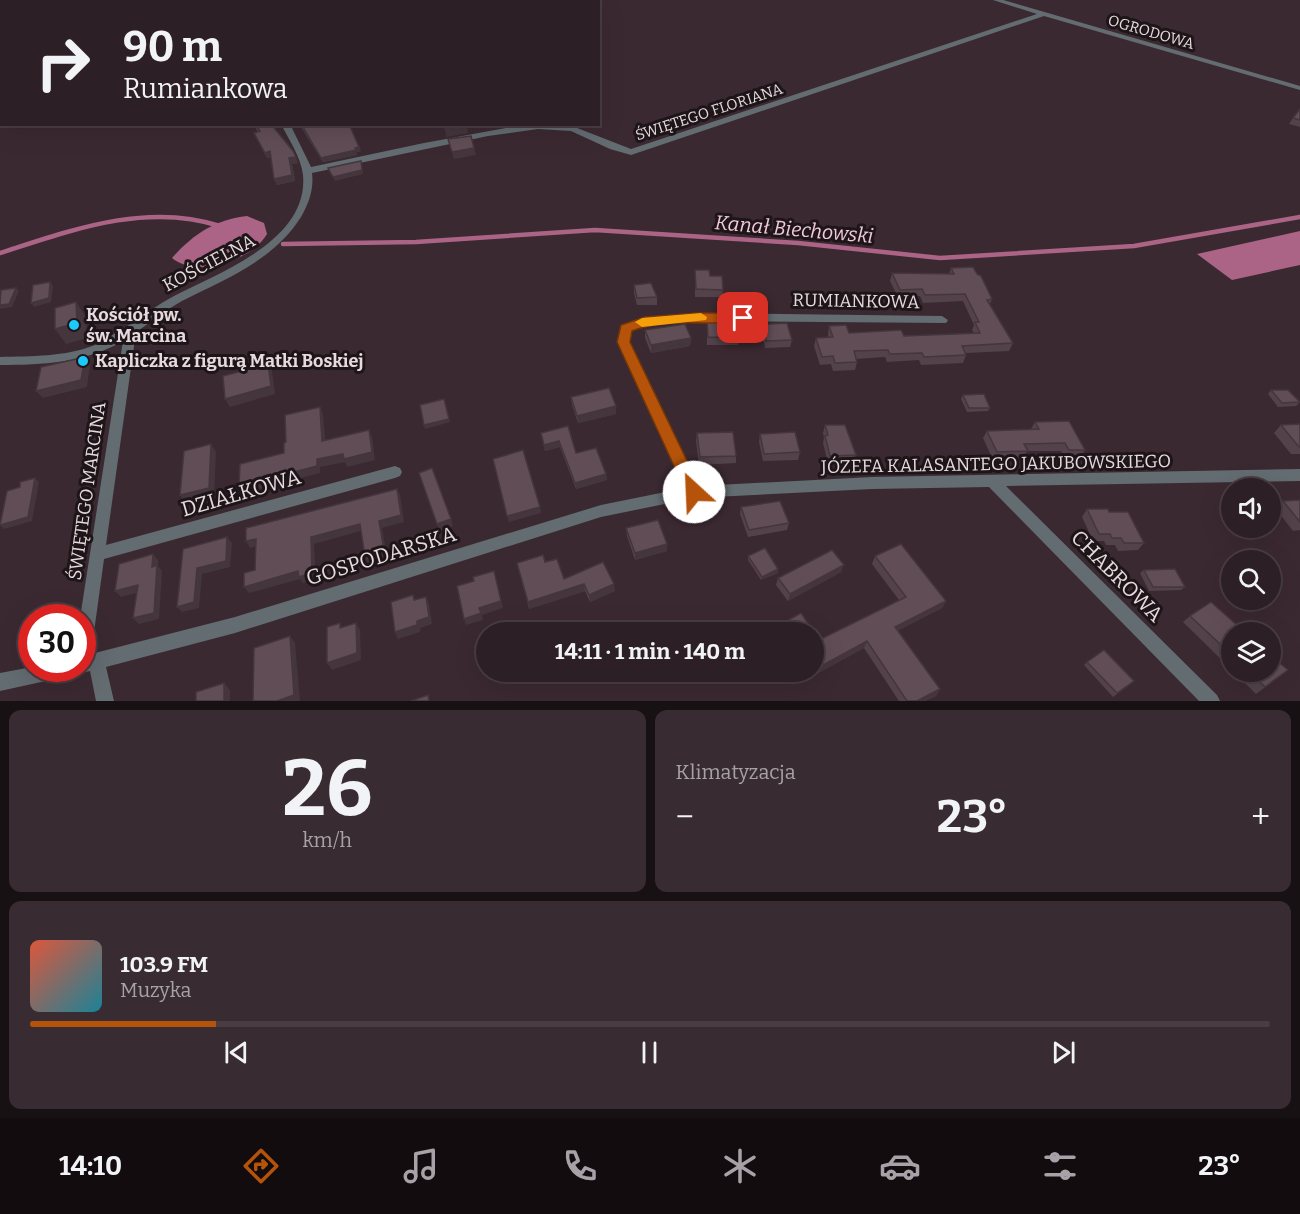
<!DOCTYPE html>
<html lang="pl">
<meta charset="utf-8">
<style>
:root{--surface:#2c1f25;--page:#382c32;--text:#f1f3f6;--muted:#a6a2a7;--line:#483d42;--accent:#b45309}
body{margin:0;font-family:Bitter,serif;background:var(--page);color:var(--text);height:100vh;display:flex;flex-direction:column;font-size:22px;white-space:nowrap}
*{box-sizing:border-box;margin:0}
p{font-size:20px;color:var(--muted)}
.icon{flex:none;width:33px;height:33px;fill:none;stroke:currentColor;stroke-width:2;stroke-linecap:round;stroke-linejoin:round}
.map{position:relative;height:701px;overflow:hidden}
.sheet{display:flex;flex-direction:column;gap:9px;padding:9px;background:#181114;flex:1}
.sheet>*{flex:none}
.top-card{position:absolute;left:0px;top:0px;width:600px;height:126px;box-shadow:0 6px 24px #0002,0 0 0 2px var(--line);background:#2c1f25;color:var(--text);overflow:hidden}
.controls{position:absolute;left:1221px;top:478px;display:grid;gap:12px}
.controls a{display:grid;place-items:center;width:60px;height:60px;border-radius:50%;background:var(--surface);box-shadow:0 6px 24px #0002,0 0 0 2px var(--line);font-size:30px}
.speed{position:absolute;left:18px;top:604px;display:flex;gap:12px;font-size:30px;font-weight:700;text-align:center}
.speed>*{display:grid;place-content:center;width:78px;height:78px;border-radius:50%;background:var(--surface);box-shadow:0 6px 24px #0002,0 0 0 2px var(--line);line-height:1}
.speed .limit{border:9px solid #d22;background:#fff;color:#111}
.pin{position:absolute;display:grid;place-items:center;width:51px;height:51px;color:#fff;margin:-26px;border-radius:12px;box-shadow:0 3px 9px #0006}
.me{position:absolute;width:66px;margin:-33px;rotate:335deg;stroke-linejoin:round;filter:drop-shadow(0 0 4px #0008)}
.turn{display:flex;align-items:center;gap:21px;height:126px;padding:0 24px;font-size:27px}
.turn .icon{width:78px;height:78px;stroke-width:2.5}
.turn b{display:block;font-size:42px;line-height:51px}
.big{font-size:45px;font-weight:700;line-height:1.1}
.sheet .widget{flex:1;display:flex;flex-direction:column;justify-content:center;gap:9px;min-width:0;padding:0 21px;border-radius:12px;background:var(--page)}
.sheet .dial{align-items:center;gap:0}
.dial b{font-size:78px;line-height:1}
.song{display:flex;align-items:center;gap:18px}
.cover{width:72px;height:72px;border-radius:9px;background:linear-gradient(135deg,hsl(10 70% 55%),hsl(190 70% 35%))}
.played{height:6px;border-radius:3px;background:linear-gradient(90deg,var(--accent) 15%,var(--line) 15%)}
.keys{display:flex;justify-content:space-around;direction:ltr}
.heat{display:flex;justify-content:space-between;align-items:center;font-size:33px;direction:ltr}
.sheet .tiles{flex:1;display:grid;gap:9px;grid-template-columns:1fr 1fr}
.widget:last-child{grid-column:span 2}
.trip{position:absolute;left:476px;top:622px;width:348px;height:60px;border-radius:30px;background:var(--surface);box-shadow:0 6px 24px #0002,0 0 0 2px var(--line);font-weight:700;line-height:60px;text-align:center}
.tabs{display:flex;height:96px;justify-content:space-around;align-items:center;background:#120c0f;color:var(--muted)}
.tabs .icon{width:42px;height:42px}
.tabs .on{color:var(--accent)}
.tabs b{font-size:27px;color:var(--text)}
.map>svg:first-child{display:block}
.water{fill:#ab6486}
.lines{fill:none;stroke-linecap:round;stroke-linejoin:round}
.stream{stroke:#ab6486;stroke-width:4.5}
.minor{fill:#636c71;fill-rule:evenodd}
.secondary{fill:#7f8f95;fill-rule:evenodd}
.wall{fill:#53424a}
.shaded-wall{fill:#44363c}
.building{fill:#614d56;stroke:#44363c;stroke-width:1.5}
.route{fill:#b45309;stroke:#753606;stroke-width:1.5}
.slow{fill:#f59e0b}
.poi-dot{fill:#1cc9fc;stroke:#1d1518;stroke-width:2}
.labels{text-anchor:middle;stroke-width:6;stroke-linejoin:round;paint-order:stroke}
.far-street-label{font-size:15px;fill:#e6dadf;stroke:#1d1518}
.street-label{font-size:18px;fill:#e6dadf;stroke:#1d1518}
.poi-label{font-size:18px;font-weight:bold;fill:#e6dadf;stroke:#1d1518;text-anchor:start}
.water-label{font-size:20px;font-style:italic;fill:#f3c9db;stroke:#1d1518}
.near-street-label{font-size:21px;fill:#e6dadf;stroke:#1d1518}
</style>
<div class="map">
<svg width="1300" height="701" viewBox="0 0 1300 701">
<rect width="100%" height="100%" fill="#3b2931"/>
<g class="water">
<path d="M247,216L264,223L267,234C252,260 197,279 172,258C192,235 216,219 247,216Z"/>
<polygon points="1300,231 1300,265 1232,280 1197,254"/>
</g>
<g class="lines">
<g class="stream">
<polyline points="283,244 416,242 595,230 798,243 940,258 1134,246 1300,217"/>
<path d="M0,253C72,230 146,202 220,226"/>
</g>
<g class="minor">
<path d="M993,0H1003L1300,86V90L1044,16L631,155L610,149L571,131L538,129L488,136L312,173C314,189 309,203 301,217C273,261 227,278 182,301C166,310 151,322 136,332L106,545L395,466L400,468L402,472L400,476L395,478L104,559L91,654L235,617L601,505L685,488L617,342L622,325L645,317L698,313L942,316L948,320L946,323L698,321L646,325L631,330L629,342L698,486L872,477L1300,469V481L1006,486L1217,695L1220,701H1199L989,487L872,489L694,498L601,517L235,633L106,667L114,701H96L90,671L82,673L75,669H82V618H80L123,341C85,363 43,365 0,365V357C31,356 65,357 95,345C105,341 126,325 132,324C145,314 159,304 174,296C219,273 309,240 303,175C301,157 289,140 281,124H290L311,167L424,143L527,124L572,126L631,149L1037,14Z"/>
<polygon points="32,667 32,669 72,669 70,675 64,677 0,691 0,673"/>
</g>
<g class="secondary">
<polygon points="227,0 226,2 218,2 220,0"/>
<polygon points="0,72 2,72 0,77"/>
</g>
</g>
<g class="wall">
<polygon points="1300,109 1300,127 1289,124 1293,118"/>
<polygon points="253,124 271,124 298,163 292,164 295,181 277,185 274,179 271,157 267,158 256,138 254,133 258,132"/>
<polygon points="299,124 349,124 361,151 356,152 357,155 323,162"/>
<polygon points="951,268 992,299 990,304 1013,343 1009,351 966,353 966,355 963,363 921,365 919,360 887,362 885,357 856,359 857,362 855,370 833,371 831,364 820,365 814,346 816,338 829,338 828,334 829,326 849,333 904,336 974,333 972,330 974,325 963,301 923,303 920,296 898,297 890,281 892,273 949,274"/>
<polygon points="695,270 710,276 723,290 722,297 695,297"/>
<polygon points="634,285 657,297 657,305 637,305 634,293"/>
<polygon points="707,322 739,338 738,345 707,345"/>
<polygon points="751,325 792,340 790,347 765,348 764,342 750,333"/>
<polygon points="645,330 691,338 690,346 651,353 645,338"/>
<polygon points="1271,390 1300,402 1296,406 1278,407 1268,394"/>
<polygon points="963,395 990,408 988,411 967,412 961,399"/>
<polygon points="571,397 616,414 578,423 572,405"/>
<polygon points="1035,422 1085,450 1080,457 1064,458 1061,451 1027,451 1024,459 993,460 983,438 987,431 1031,429"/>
<polygon points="1300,424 1300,454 1291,454 1274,433 1281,425"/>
<polygon points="825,425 856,455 854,462 828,463 823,443 824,438 823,433"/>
<polygon points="568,426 576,453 606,474 607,480 576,489 560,447 545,451 541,433"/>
<polygon points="697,433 736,456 736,463 699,465 696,441"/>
<polygon points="760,434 800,452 798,460 763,461 759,442"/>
<polygon points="1300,500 1300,530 1293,531 1276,509 1283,501"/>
<polygon points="741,507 789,523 787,530 748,537 740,514"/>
<polygon points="1087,509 1109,512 1144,543 1138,550 1118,551 1115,545 1106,545 1104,541 1093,541 1082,517"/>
<polygon points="626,528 667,544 667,551 635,560 627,536"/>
<polygon points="901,544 946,601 942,608 898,630 940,689 936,696 925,701 899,701 864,648 811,677 808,672 813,672 813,633 783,633 781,630 783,623 801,613 819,640 899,600 872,564 875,556"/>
<polygon points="748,556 778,573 761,580 748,560"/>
<polygon points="545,562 564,579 615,591 590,602 585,591 529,609 517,563"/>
<polygon points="1144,570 1185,587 1181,590 1149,591 1140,573"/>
<polygon points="841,572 788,601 776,585 778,578"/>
<polygon points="1190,616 1232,633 1232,670 1183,622"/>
<polygon points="1087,662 1131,684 1113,697 1084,665"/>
<polygon points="1288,670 1256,694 1234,672 1270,672"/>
</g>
<g class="shaded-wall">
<polygon points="467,125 468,133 446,137 445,129"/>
<polygon points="359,147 361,151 356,152 357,155 323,162 321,158"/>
<polygon points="474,148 476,155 454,159 452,152"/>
<polygon points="270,151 273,157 267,158 265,153"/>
<polygon points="296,157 298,163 292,164 295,181 277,185 274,179 289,158"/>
<polygon points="361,161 363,174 335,181 333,177"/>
<polygon points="50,282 53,286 51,302 34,307 31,303"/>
<polygon points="16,288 19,291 12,307 0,309 0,305"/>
<polygon points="76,302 86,317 87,338 66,344 55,329"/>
<polygon points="691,338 690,346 651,353 651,345"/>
<polygon points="85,357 90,364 87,387 43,398 36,391"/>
<polygon points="268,364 272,371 275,394 230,407 225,399"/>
<polygon points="444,399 450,422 425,429 424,425"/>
<polygon points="616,406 616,414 578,423 577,416"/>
<polygon points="320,407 323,415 326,449 322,441"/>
<polygon points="369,430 372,437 375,460 347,467 345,462 320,467 320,473 244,493 239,486 317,459"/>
<polygon points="559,441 560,447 545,451 544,445"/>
<polygon points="211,444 216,452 214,496 186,503 180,495"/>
<polygon points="606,474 607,480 576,489 575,483"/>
<polygon points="35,478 39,482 32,521 4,529 0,525"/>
<polygon points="397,489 400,495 404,522 382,528 387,557 368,563 365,556 379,521"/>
<polygon points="540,507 541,513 509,522 507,516"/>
<polygon points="451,519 453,526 439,532 437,524"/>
<polygon points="360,524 364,530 314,544 316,579 303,583 300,579 249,593 244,587 311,537"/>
<polygon points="227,537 232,543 230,567 202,574 199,608 182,612 177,607 197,568"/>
<polygon points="256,539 260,545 250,548 246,541"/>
<polygon points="667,544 667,551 635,560 635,553"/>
<polygon points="153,554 158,560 158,566 162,571 159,619 139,624 133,618 152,567"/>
<polygon points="844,565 841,572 788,601 790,594"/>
<polygon points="778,569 778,573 761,580 762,577"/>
<polygon points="494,571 503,608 482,615 483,620 466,625 464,619 479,608"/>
<polygon points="584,584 585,591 529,609 528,602"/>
<polygon points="614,584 615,591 590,602 589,595"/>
<polygon points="138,585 144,591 121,597 115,591"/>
<polygon points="426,597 429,604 432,624 420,628 420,632 398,639 395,632 417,621"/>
<polygon points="946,601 942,608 892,634 895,627"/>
<polygon points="356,623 360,630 361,660 332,670 327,663"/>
<polygon points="290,636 295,643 300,701 277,701"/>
<polygon points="867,641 864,648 811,677 814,670"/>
<polygon points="224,683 230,690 230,701 224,701"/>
<polygon points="940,689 936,696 925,701 917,701"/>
</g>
<g class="building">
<polygon points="162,0 201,0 198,1 198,2 163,2"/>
<polygon points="233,0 275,0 276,1 234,2"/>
<polygon points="2,48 2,67 0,66 0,58 1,57 0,49"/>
<polygon points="1300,109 1300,120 1293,118"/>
<polygon points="255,124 271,124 293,151 296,157 289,158 292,175 274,179 270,151 265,153 254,133 260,131"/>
<polygon points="301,124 349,124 359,147 355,148 356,150 321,158"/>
<polygon points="443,124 466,124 467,125 445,129"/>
<polygon points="471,136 474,148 452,152 448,139"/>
<polygon points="361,161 362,170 333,177 328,168"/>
<polygon points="973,267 977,274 981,276 992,299 987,300 1013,343 962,346 966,355 924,357 922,353 890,354 888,350 854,351 857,362 835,363 833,356 822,357 816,338 833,337 829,326 846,325 849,333 901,330 904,336 980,333 975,322 979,322 965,294 925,295 922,289 900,290 892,273 954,274 951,268"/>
<polygon points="695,270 709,270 710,276 722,276 723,290 696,289"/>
<polygon points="50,282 49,298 31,303 33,285"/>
<polygon points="651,283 657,297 637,298 634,285"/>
<polygon points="16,288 9,304 0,305 1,290"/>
<polygon points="76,302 77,323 55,329 55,308"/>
<polygon points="707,322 738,323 739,338 708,337"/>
<polygon points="787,323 792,340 766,341 765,334 751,325"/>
<polygon points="685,324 691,338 651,345 645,330"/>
<polygon points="85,357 81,380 36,391 41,367"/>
<polygon points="268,364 271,386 225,399 223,376"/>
<polygon points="609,388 616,406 577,416 571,397"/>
<polygon points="1271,390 1288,390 1300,402 1282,403"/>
<polygon points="984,394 990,408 969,408 963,395"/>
<polygon points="444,399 449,419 424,425 420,405"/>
<polygon points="320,407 322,441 369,430 372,452 344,459 343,454 317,459 317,466 239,486 240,464 284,453 284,443 286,442 285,415"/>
<polygon points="1069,421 1085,450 1069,450 1065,443 1024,444 1028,451 997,452 987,431 1039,429 1035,422"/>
<polygon points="1300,424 1300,447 1299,447 1281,425"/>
<polygon points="825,425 845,425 856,455 830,456 825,436 828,435"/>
<polygon points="568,426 576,453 596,448 606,474 575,483 559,441 544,445 541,433"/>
<polygon points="733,432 736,456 700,457 697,433"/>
<polygon points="795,432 800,452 764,454 760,434"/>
<polygon points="211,444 209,488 180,495 184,451"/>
<polygon points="523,450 540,507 507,516 493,459"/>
<polygon points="432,468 451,519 437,524 419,473"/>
<polygon points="35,478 28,517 0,525 7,491 20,487 20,482"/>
<polygon points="397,489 401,515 379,521 384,550 365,556 360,524 311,537 312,573 299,577 298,571 244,587 244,573 255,570 256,539 246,541 246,528"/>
<polygon points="1300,500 1300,522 1283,501"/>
<polygon points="780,501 789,523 749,530 741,507"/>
<polygon points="1087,509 1108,509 1109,512 1128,512 1144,543 1124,543 1121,538 1112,538 1110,534 1099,534"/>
<polygon points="658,520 667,544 635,553 626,528"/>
<polygon points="227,537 226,561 197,568 194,602 177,607 183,549"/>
<polygon points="901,544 946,601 895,627 940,689 917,701 907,701 867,641 814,670 813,633 790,633 783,623 801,613 819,640 906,597 875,556"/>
<polygon points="765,548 778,569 762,577 748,556"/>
<polygon points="832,550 844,565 790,594 778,578"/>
<polygon points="153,554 152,567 157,565 154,613 133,618 138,585 115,591 119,564"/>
<polygon points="543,555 545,562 557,559 564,579 603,562 614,584 589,595 584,584 528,602 517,563"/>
<polygon points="1175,569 1185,587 1153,587 1144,570"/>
<polygon points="494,571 501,601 479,608 481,613 464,619 457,586 474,581 473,577"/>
<polygon points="413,595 414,600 426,597 429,617 417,621 417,625 395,632 391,602"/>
<polygon points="1211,602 1246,633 1232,633 1232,655 1190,616"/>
<polygon points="340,623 340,628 356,623 357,653 327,663 327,627"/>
<polygon points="290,636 294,695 277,701 253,701 254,648"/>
<polygon points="1104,650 1134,681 1117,693 1087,662"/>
<polygon points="1270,655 1288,670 1265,687 1249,672 1270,672"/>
<polygon points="224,683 224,701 196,701 196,692"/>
<polygon points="428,695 429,701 411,701"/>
</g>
<path class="route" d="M698,313H743L749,318C746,322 747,322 742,322C705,326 667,317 632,331L630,342L702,492L699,496L694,498L688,496L686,492L617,342L621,325L645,317Z"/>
<polygon class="slow" points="701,313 707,317 706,320 642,327 635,322 642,318"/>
<g class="poi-dot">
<circle cx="74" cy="325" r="6"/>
<circle cx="83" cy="361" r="6"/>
</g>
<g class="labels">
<g class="far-street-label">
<text transform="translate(1151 32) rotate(16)" y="5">OGRODOWA</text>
<text transform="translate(709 112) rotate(-18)" y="5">ŚWIĘTEGO FLORIANA</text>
</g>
<g class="street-label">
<text transform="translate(209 263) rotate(-28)" y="6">KOŚCIELNA</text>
<text transform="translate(856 301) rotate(1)" y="6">RUMIANKOWA</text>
<text transform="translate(996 464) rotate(-1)" y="6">JÓZEFA KALASANTEGO JAKUBOWSKIEGO</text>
<text transform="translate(87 491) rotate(-82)" y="6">ŚWIĘTEGO MARCINA</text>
</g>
<g class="poi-label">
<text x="86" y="321">Kościół pw.<tspan x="86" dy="21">św. Marcina</tspan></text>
<text x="95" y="367">Kapliczka z figurą Matki Boskiej</text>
</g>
<g class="water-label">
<text transform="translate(794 229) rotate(5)" y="7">Kanał Biechowski</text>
</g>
<g class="near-street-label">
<text transform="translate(241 493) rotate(-16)" y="7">DZIAŁKOWA</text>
<text transform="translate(381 556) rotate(-17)" y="7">GOSPODARSKA</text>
<text transform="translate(1117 576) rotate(45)" y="7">CHABROWA</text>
</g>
</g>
</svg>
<div class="controls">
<a><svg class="icon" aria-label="sound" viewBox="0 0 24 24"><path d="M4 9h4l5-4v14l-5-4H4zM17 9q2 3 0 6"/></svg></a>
<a><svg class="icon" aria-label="search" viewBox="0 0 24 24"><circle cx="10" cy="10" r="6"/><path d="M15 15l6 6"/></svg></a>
<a><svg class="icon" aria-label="layers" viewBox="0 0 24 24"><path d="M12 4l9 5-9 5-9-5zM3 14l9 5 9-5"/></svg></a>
</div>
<div class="speed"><div class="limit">30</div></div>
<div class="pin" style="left:743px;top:318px;background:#d93025"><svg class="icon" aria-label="arrive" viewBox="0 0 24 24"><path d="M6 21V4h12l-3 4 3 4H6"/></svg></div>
<svg class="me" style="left:694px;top:492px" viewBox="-20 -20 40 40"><circle r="19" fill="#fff"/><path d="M0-13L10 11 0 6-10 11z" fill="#b45309"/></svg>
<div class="trip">14:11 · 1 min · 140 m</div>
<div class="top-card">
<div class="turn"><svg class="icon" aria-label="right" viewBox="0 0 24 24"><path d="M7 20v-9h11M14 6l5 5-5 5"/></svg><div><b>90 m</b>Rumiankowa</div></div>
</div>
</div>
<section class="sheet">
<div class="tiles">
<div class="widget dial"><b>26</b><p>km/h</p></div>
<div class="widget"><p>Klimatyzacja</p>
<div class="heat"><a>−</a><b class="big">23°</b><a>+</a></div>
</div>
<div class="widget">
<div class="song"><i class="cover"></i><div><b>103.9 FM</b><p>Muzyka</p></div></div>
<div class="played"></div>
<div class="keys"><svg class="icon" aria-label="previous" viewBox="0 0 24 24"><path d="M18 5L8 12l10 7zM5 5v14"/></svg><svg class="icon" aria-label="pause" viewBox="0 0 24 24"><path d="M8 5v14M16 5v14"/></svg><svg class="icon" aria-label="next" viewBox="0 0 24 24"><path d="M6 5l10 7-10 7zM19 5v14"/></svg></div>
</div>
</div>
</section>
<nav class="tabs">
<b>14:10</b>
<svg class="icon on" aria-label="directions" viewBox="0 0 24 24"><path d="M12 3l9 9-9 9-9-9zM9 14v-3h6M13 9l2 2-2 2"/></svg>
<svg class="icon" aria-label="music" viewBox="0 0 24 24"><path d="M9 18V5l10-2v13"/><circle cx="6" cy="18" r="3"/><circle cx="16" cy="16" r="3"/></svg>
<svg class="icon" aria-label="phone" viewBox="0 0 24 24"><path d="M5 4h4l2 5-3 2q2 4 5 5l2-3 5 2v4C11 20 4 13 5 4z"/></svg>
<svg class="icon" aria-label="climate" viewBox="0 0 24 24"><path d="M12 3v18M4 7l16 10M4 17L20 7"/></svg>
<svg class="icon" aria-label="car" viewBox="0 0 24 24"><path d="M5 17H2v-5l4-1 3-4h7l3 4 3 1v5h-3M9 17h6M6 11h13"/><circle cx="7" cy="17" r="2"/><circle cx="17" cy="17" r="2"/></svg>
<svg class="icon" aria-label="filters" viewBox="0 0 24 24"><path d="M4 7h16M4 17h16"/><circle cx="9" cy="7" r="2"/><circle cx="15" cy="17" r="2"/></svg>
<b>23°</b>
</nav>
